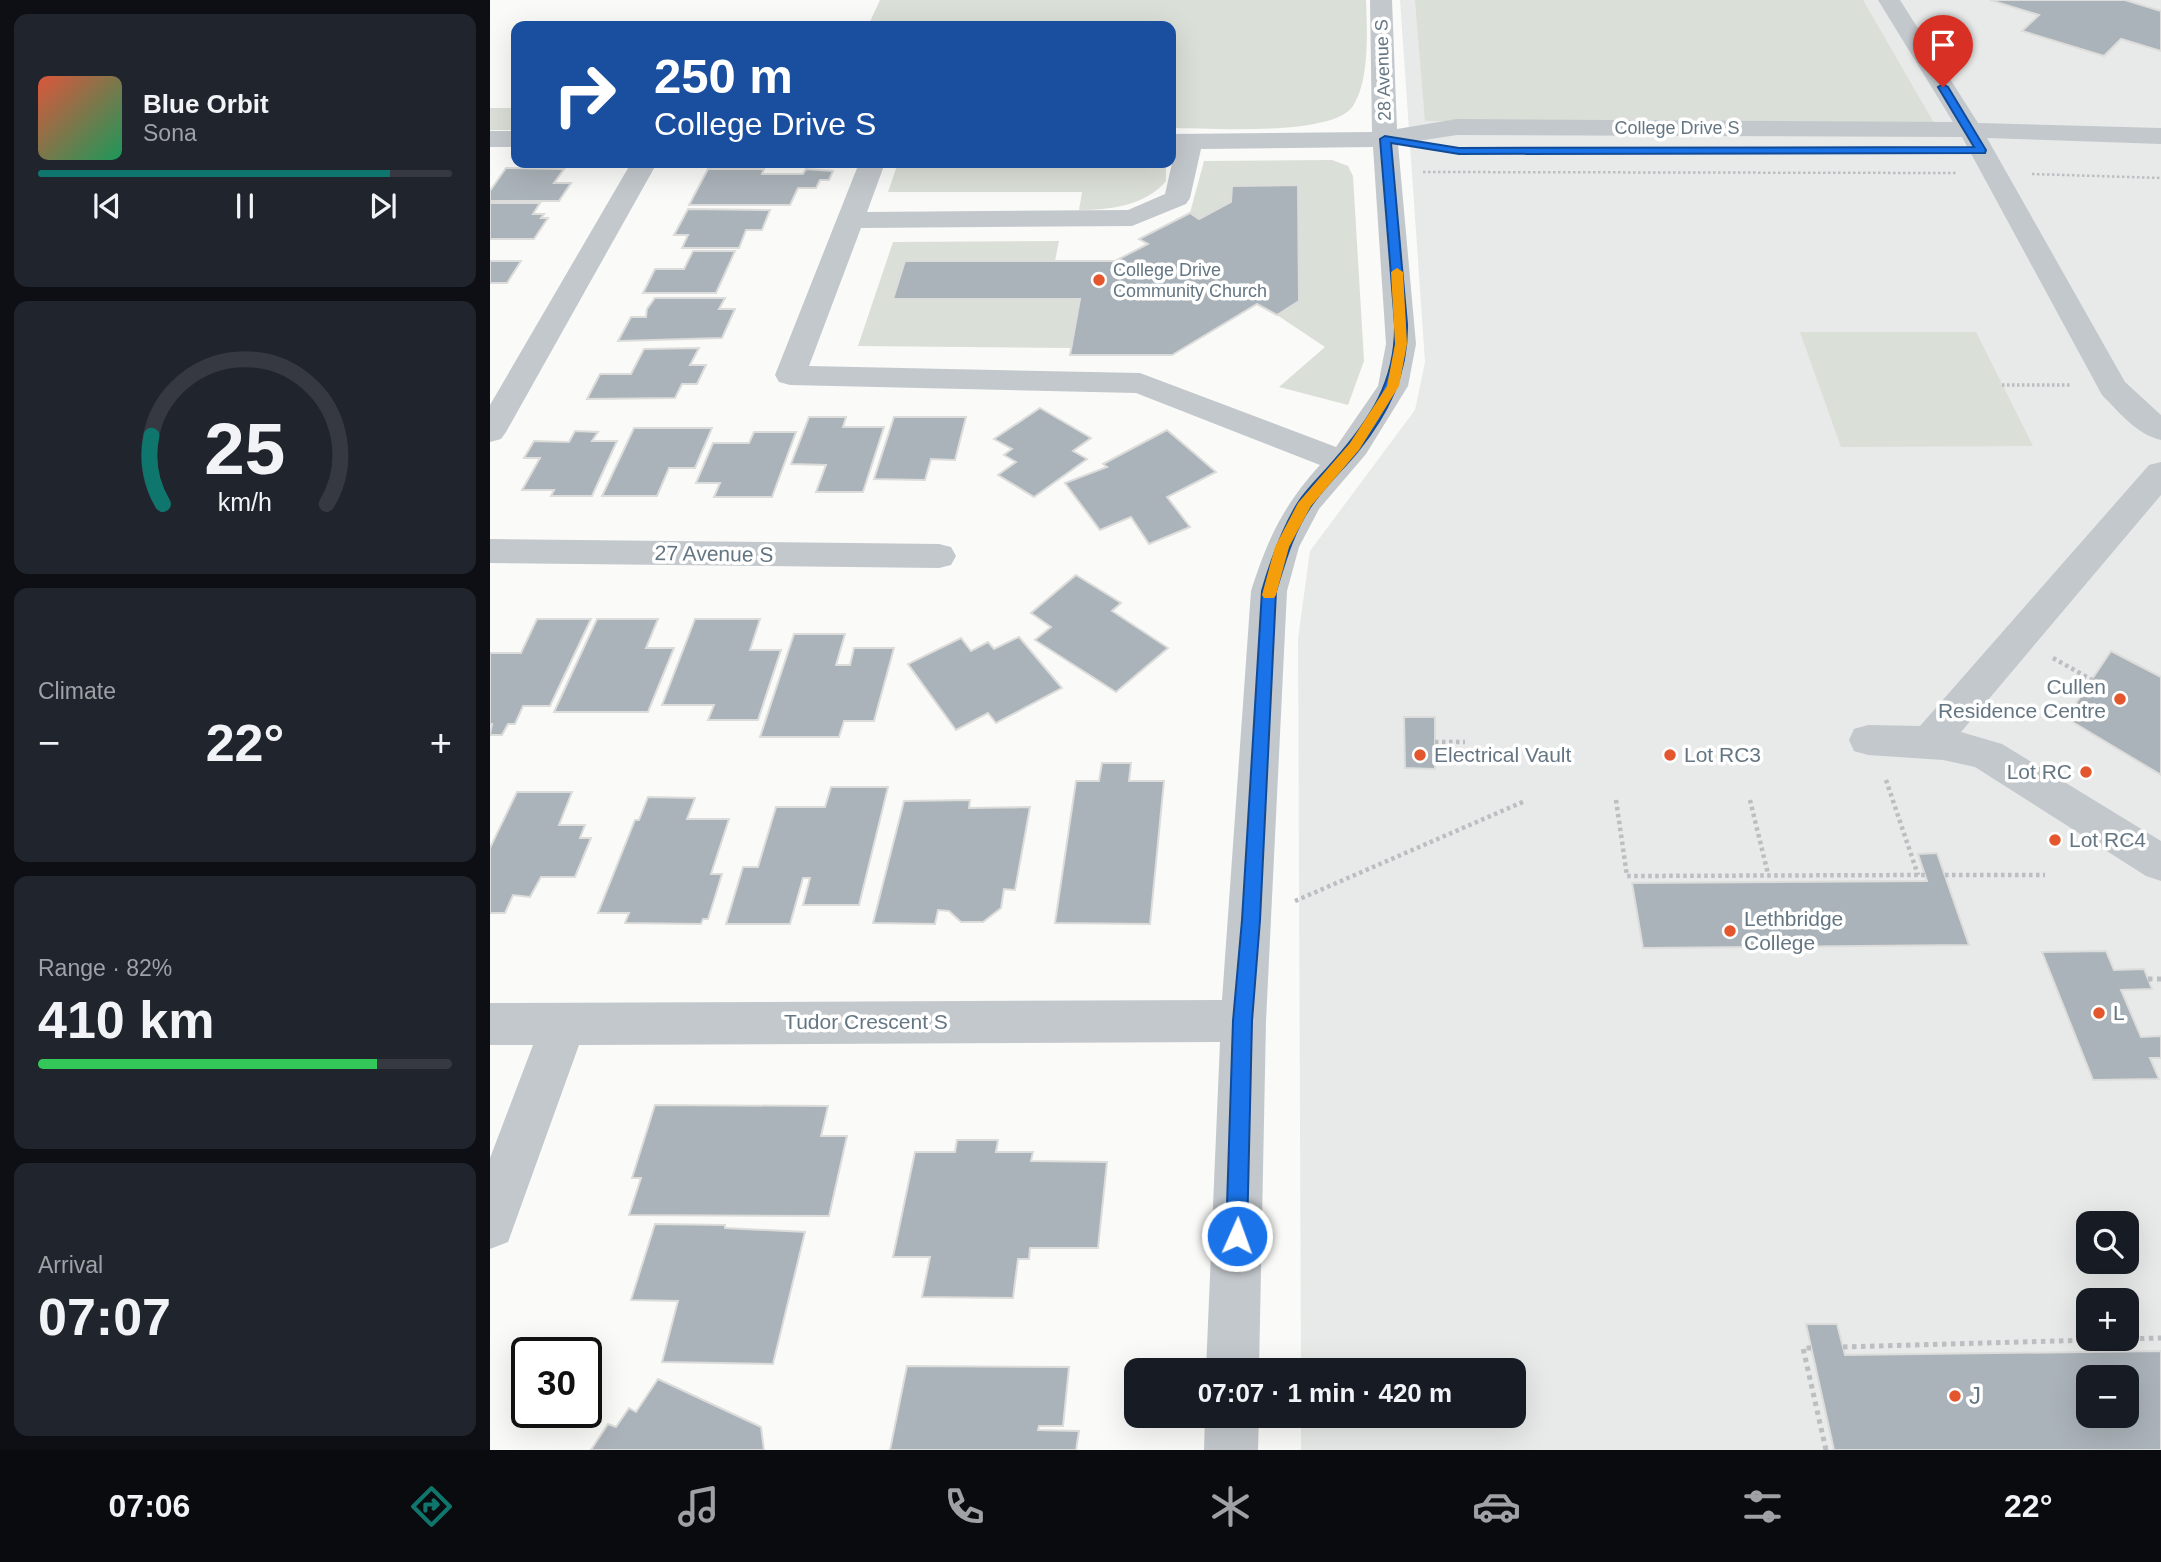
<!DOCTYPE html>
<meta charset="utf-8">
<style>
:root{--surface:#171b24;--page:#20242c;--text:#f1f3f6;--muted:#9ea1a6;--line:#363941;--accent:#0f766e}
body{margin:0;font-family:Arial,sans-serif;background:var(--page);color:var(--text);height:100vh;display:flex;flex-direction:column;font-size:26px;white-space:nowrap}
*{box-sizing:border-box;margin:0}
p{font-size:23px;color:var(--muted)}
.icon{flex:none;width:38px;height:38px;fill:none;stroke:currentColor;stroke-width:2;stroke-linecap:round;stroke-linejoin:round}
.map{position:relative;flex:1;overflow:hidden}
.panel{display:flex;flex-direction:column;gap:14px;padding:14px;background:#0d0f14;width:490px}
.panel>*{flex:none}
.hud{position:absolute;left:21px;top:21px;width:665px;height:147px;border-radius:14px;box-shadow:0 7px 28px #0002;background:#1a4fa0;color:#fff;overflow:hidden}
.tools{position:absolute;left:1586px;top:1211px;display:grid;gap:14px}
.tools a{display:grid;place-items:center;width:63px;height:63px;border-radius:14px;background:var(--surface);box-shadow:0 7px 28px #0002;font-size:35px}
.speed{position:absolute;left:21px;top:1337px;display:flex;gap:14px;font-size:35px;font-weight:700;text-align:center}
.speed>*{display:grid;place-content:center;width:91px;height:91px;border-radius:50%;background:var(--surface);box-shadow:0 7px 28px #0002;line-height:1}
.speed .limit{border:4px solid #111;border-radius:10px;background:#fff;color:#111}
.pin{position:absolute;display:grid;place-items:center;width:60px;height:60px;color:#fff;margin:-72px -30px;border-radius:50% 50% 50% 0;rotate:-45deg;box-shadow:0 0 7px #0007}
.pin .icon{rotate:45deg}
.me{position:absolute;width:77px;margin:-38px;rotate:2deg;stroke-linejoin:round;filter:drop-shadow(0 0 5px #0008)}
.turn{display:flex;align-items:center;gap:24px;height:147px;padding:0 28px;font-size:32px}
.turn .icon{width:91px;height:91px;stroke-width:2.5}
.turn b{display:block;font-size:49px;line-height:60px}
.big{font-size:52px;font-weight:600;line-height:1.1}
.panel .card{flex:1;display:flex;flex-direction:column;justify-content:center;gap:10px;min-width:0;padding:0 24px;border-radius:14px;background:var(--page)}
.panel .dial{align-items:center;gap:0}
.dial svg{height:182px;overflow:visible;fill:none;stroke:var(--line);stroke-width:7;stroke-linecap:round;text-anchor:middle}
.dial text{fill:var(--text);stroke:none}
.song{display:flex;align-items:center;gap:21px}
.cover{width:84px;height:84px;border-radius:10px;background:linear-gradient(135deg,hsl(10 70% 55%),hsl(150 70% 35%))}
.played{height:7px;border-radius:4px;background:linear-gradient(90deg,var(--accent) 85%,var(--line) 85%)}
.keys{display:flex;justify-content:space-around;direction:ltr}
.heat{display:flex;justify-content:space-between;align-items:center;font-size:38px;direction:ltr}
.charge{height:10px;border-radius:5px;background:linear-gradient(90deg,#34c759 82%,var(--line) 0)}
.trip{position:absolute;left:634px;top:1358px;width:402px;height:70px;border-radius:14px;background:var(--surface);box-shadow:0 7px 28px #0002;font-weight:600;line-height:70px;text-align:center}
.menu{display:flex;height:112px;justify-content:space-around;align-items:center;background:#090b0e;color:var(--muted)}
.menu .icon{width:49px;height:49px}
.menu .selected{color:var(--accent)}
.menu b{font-size:32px;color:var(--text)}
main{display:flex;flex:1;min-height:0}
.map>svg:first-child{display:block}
.built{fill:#e8e9e9;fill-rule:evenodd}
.green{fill:#dadfd7}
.building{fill:#aab3b9;stroke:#dcdcda;stroke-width:2;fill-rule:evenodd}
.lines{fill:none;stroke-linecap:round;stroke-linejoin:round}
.path-far3{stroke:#bbbfc2;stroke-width:2.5;stroke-dasharray:2.5 2.5;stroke-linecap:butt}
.path-far2{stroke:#bbbfc2;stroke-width:3.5;stroke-dasharray:2.5 2.5;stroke-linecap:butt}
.path-far1{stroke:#bbbfc2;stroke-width:4.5;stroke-dasharray:3.5 3.5;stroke-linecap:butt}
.path{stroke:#bbbfc2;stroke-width:5;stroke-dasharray:4.5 4.5;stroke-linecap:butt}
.minor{fill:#c3c8cc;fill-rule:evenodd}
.route{fill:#1a73e8;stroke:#114b97;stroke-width:2}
.slow{fill:#f59e0b}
.poi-dot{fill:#e4572e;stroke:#fff;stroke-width:2.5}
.labels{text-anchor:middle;stroke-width:7;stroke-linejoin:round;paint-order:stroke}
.far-street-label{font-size:18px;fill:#657683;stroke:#fff}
.far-poi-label{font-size:18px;fill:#657683;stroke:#fff;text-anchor:start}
.street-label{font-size:21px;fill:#657683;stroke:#fff}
.poi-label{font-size:21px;fill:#657683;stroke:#fff;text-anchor:start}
.near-poi-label{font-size:24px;fill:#657683;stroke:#fff;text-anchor:start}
</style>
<main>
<section class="panel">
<div class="card">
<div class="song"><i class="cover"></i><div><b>Blue Orbit</b><p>Sona</p></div></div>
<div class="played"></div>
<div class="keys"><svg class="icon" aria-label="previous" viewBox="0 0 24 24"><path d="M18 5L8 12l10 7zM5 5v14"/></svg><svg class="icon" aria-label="pause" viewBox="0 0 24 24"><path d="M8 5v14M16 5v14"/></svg><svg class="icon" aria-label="next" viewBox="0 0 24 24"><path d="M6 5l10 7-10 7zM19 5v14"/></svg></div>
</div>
<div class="card dial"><svg viewBox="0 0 100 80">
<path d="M14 69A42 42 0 1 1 86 69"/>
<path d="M14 69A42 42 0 0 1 9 39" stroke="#0f766e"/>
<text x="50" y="56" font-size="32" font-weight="700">25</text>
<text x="50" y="72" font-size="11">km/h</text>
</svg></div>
<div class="card"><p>Climate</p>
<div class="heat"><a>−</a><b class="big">22°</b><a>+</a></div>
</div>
<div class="card"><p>Range · 82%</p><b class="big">410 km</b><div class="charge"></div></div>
<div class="card"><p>Arrival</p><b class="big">07:07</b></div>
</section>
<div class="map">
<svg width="1671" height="1450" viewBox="0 0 1671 1450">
<rect width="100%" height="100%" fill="#fafaf8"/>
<path class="built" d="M910,0H1671V1450H811V1416H1024V1370H811L808,638L820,551L925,410L935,362ZM1598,1223H1636V1262H1598ZM1598,1300H1636V1339H1598ZM1598,1377H1636V1416H1598Z"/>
<g class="green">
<path d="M390,0H876C877,30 880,80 863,106C843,137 718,128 681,128V26H378Z"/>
<polygon points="925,0 1373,0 1444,123 935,121"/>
<rect x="0" y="108" width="26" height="22"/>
<polygon points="842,160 858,166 863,176 874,361 858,405 789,387 835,347 787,315 809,301 808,185 742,186 741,202 709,219 700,213 714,161"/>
<path d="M408,163H676V181C655,206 619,210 589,210L592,192H398Z"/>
<polygon points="569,241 565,261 416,261 403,299 590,299 582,348 368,346 403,242"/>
<polygon points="1310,332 1486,332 1543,446 1351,447"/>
</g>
<g class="building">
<polygon points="1500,0 1635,0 1671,11 1671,51 1631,39 1614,56 1532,31 1549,15"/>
<polygon points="16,168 74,169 64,183 81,183 69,201 0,201 0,191"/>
<polygon points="218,169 274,169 272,174 313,174 316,169 343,171 339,180 330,180 326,188 308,188 300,205 199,205"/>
<polygon points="808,185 809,301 787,315 767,304 682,355 580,355 590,299 403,299 415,261 625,261 658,244 649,239 700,213 709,219 741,202 742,186"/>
<polygon points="0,203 50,203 43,214 54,214 51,218 58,218 44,239 0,239"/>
<polygon points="198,209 280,210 272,230 256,230 249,248 192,248 198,235 184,235"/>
<polygon points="203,251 245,251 226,293 153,293 165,269 194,269"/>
<polygon points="0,261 31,261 17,283 0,283"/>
<polygon points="165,298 235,298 229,309 245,309 232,338 128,341 141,317 156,317 157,309"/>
<polygon points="209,348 200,365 216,365 207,384 192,384 185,398 97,399 110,374 141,374 154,349"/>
<polygon points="550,408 601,438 583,451 597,459 544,497 508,475 526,462 514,455 522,449 504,439"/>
<polygon points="319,417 356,417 353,427 394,427 373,492 326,492 336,465 301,464"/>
<polygon points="404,417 476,417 465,460 441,459 435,480 384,479"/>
<polygon points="144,428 222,428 205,468 179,468 167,496 112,496"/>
<polygon points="677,430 726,472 677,497 700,527 659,544 641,517 610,530 575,483 617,467 613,464"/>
<polygon points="85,431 108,432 102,441 127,441 102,496 61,496 64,490 32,490 50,458 34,458 44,441 79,442"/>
<polygon points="264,432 306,432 282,497 224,497 230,483 206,483 223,443 259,443"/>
<polygon points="586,575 631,603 622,611 678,648 626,692 545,640 561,627 541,613"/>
<polygon points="47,619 101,619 60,706 33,706 25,724 18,724 12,735 0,735 2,724 0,724 0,653 31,653"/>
<polygon points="107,619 168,619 156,648 184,648 158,712 64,712"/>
<polygon points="205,619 270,619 260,650 291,650 268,720 218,720 224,705 172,705"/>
<polygon points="304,634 355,634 346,665 360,665 364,648 404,648 384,721 354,721 349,737 270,737"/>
<polygon points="529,637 572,688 506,723 498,713 466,730 418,664 471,638 481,651 498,642 504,649"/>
<polygon points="1621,651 1671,677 1671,775 1576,718"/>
<polygon points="914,717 945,717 945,769 915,768"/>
<polygon points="612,763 641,763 639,781 674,781 660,924 565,923 586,781 609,781"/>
<polygon points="341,787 398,787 369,905 313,905 320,878 313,878 300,924 236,924 253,867 268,867 286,807 335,807"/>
<polygon points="27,792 82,792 69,825 95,825 90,838 101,838 85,877 51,877 40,897 23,895 15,913 0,913 0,848"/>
<polygon points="158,797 205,798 197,819 239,819 221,874 232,874 218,919 213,919 211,924 135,923 139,913 108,913 145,820 149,820"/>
<polygon points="480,800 479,808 540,807 525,890 514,889 511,908 493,922 471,922 459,911 448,910 445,924 383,923 414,801"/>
<polygon points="1447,853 1479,945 1153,948 1142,883 1437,881 1428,854"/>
<polygon points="1616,951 1624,970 1654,969 1662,989 1631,990 1651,1037 1671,1036 1671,1058 1660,1058 1669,1079 1603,1080 1552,952"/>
<polygon points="165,1105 338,1106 331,1136 357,1136 339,1216 139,1215 151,1178 142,1178"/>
<polygon points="467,1140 508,1140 506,1152 543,1152 541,1161 617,1162 608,1248 540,1248 539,1259 528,1259 523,1298 432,1297 440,1257 403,1257 425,1152 465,1152"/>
<polygon points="165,1224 235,1225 235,1228 315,1232 283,1364 172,1362 188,1301 141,1300"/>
<path d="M1316,1324H1347L1355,1355L1671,1351V1450H1344ZM1598,1377H1636V1416H1598Z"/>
<polygon points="417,1366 579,1367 573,1426 549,1426 548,1430 589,1431 586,1450 400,1450"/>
<polygon points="168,1379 271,1427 274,1450 101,1450 118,1424 126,1427 139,1408 146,1412"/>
</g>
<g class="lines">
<g class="path-far3">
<polyline points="933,172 1467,173"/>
<polyline points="1542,174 1671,178"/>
</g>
<polyline class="path-far2" points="1512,385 1581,385"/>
<g class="path-far1">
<polyline points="1563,658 1602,680"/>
<polyline points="945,742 975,742"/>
<polyline points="1396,780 1428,875"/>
<polyline points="1126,800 1137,876 1435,875"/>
<polyline points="1260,800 1278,874"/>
<polyline points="1455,875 1555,875"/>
<polyline points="805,901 1035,801"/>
</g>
<g class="path">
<polyline points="1658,979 1671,979"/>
<polyline points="1353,1347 1671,1338"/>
<polyline points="1321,1348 1313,1348 1336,1450"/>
</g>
<g class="minor">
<path d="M880,0H902L907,129L967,119L1463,122L1388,0H1410L1488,123L1671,128V144L1497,138L1635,382L1671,415V440C1646,434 1630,413 1612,395L1472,137L967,135L908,144L926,344L918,386L876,454L829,509L809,547L797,591L776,1021L769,1370H716L730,1042L89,1045L18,1242L0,1249V1158L43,1045H0V1003L732,1000L761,591C778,538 793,506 830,465L646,393L300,385L289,382L285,375L369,163H395L377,212L638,210L675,194L685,150H681V134L882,132ZM883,147L896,344L888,386L846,447L650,373L319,366L371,228L642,226L696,204L700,198L711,149Z"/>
<rect x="0" y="131" width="26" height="16"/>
<polygon points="141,163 167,163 16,432 11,439 0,442 0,405"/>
<polygon points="1671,462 1671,495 1471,732 1512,744 1671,841 1671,881 1656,876 1485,767 1453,760 1378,755 1364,751 1359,740 1364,729 1378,725 1430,726 1659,465"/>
<polygon points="0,539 449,544 461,547 466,556 461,565 449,568 0,563"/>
<polygon points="715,1416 769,1416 768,1450 714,1450"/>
</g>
</g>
<path class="route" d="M1453,84L1458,87L1496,150L1495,153L969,154L901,143L917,324C918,374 898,414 867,452C852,470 834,487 821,506C803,532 795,562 786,591L770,920L762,1021L757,1236L754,1243L747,1246L739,1243L736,1236L743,1021L752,920L772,591C781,560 791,531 808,503C818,488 832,475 843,462C880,420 906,382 905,324L890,139L895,136L969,148L1484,147L1448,87Z"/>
<polygon class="slow" points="907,268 913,272 917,344 909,386 869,450 821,506 799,547 786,595 784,598 774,598 772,595 785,547 808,503 860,443 897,386 905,344 901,272"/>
<g class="poi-dot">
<circle cx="609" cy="280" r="7"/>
<circle cx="1630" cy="699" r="7"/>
<circle cx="930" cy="755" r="7"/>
<circle cx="1180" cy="755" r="7"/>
<circle cx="1596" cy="772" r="7"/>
<circle cx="1565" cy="840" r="7"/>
<circle cx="1240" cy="931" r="7"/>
<circle cx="1609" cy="1013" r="7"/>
<circle cx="1465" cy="1396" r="7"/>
</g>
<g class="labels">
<g class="far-street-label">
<text transform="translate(893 70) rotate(-92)" y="6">28 Avenue S</text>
<text x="1187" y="134">College Drive S</text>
</g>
<g class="far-poi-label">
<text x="623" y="276">College Drive<tspan x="623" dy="21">Community Church</tspan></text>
</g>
<g class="street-label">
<text transform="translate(224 554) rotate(1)" y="7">27 Avenue S</text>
<text x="376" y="1029">Tudor Crescent S</text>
</g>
<g class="poi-label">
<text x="1616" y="694" text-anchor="end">Cullen<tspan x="1616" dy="24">Residence Centre</tspan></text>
<text x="944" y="762">Electrical Vault</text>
<text x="1194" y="762">Lot RC3</text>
<text x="1582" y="779" text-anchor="end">Lot RC</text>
<text x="1579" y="847">Lot RC4</text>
<text x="1254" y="926">Lethbridge<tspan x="1254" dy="24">College</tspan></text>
<text x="1623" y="1020">L</text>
</g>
<g class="near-poi-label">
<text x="1479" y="1404">J</text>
</g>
</g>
</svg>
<div class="tools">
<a><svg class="icon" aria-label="search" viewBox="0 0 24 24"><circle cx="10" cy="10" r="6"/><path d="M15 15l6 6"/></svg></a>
<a>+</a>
<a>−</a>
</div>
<div class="speed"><div class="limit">30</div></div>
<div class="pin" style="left:1453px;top:87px;background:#d93025"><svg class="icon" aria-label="arrive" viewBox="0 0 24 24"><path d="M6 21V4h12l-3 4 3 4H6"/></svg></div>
<svg class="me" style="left:747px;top:1236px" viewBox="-20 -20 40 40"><circle r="17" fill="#1a73e8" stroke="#fff" stroke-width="3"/><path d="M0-11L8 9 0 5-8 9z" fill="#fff"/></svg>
<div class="trip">07:07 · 1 min · 420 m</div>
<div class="hud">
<div class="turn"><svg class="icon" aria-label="right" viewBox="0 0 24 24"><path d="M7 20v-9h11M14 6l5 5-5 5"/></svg><div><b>250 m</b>College Drive S</div></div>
</div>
</div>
</main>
<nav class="menu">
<b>07:06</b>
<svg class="icon selected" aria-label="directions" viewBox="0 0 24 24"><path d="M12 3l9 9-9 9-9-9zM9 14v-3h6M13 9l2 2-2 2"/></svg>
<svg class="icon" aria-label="music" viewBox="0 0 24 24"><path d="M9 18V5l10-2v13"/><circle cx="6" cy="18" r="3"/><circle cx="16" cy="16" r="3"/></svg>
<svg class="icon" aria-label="phone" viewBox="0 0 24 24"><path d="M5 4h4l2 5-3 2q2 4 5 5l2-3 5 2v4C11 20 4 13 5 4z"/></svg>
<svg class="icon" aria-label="climate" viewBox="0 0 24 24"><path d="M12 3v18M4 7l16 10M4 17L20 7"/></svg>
<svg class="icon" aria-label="car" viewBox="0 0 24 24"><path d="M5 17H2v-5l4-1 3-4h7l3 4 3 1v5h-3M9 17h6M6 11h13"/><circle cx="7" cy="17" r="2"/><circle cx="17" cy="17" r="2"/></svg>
<svg class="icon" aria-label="filters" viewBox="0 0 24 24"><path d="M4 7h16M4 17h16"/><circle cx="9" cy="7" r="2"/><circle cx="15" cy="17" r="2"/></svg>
<b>22°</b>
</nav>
